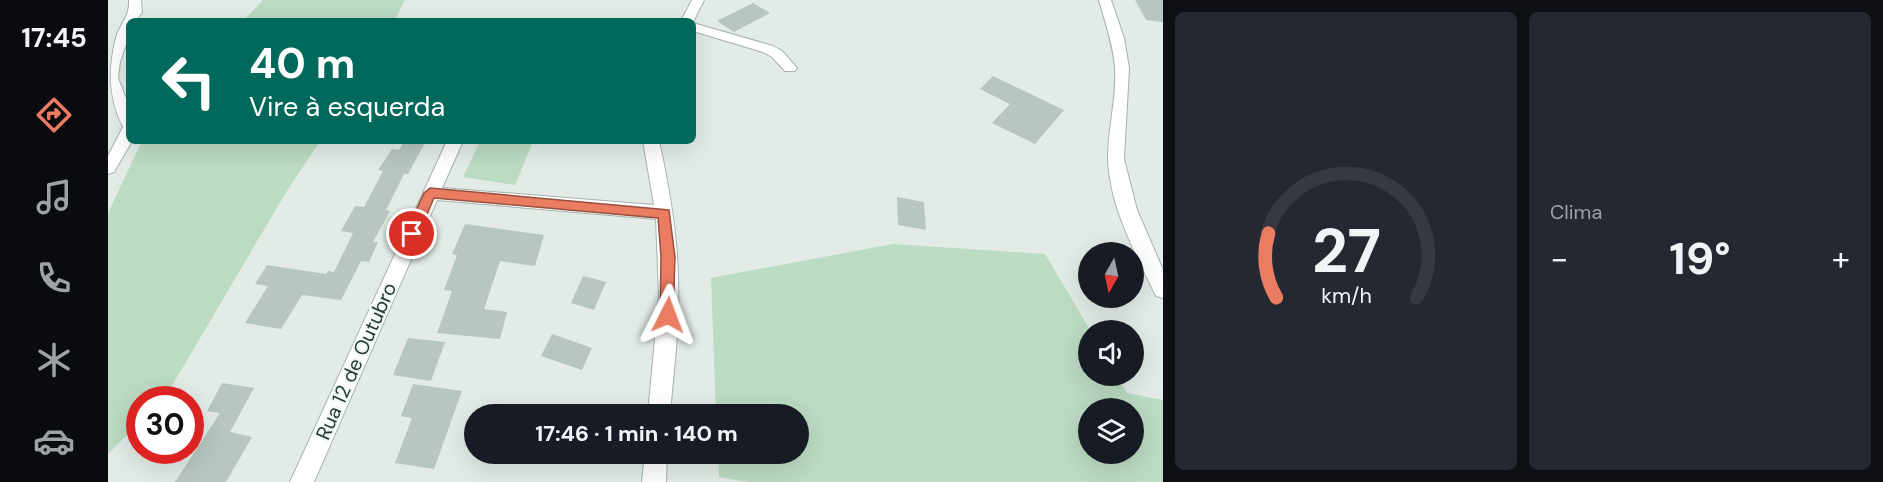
<!DOCTYPE html>
<html lang="pt">
<meta charset="utf-8">
<style>
:root{--surface:#171b24;--page:#242831;--text:#f1f3f6;--muted:#9ea1a6;--line:#363941;--accent:#e97c61}
body{margin:0;font-family:"DM Sans",sans-serif;background:var(--page);color:var(--text);height:100vh;display:flex;flex-direction:column;font-size:22px;white-space:nowrap}
*{box-sizing:border-box;margin:0}
p{font-size:20px;color:var(--muted)}
.icon{flex:none;width:33px;height:33px;fill:none;stroke:currentColor;stroke-width:2;stroke-linecap:round;stroke-linejoin:round}
.map{position:relative;flex:1;overflow:hidden}
.panel{display:flex;flex-direction:column;gap:12px;padding:12px;background:#0d0f14;width:720px}
.panel>*{flex:none}
.guide{position:absolute;left:18px;top:18px;width:570px;height:126px;border-radius:9px;box-shadow:0 6px 24px #0002;background:#00695c;color:#fff;overflow:hidden}
.needle{width:39px;rotate:189deg}
.fabs{position:absolute;left:970px;top:242px;display:grid;gap:12px}
.fabs a{display:grid;place-items:center;width:66px;height:66px;border-radius:50%;background:var(--surface);box-shadow:0 6px 24px #0002;font-size:30px}
.speed{position:absolute;left:18px;top:386px;display:flex;gap:12px;font-size:30px;font-weight:700;text-align:center}
.speed>*{display:grid;place-content:center;width:78px;height:78px;border-radius:50%;background:var(--surface);box-shadow:0 6px 24px #0002;line-height:1}
.speed .limit{border:9px solid #d22;background:#fff;color:#111}
.pin{position:absolute;display:grid;place-items:center;width:51px;height:51px;color:#fff;margin:-26px;border:3px solid #fff;border-radius:50%;box-shadow:0 2px 6px #0007}
.me{position:absolute;width:66px;margin:-33px;rotate:3deg;stroke-linejoin:round;filter:drop-shadow(0 0 4px #0008)}
.turn{display:flex;align-items:center;gap:21px;height:126px;padding:0 24px;font-size:27px}
.turn .icon{width:78px;height:78px;stroke-width:2.5}
.turn b{display:block;font-size:42px;line-height:51px}
.big{font-size:45px;font-weight:700;line-height:1.1}
.panel .tile{flex:1;display:flex;flex-direction:column;justify-content:center;gap:9px;min-width:0;padding:0 21px;border-radius:9px;background:var(--page)}
.panel .dial{align-items:center;gap:0}
.dial svg{height:156px;overflow:visible;fill:none;stroke:var(--line);stroke-width:7;stroke-linecap:round;text-anchor:middle}
.dial text{fill:var(--text);stroke:none}
.heat{display:flex;justify-content:space-between;align-items:center;font-size:33px;direction:ltr}
.panel .tiles{flex:1;display:grid;gap:12px;grid-template-columns:repeat(2,1fr)}
.trip{position:absolute;left:356px;top:404px;width:345px;height:60px;border-radius:30px;background:var(--surface);box-shadow:0 6px 24px #0002;font-weight:700;line-height:60px;text-align:center}
main{display:flex;flex:1;min-height:0}
.menu{display:flex;flex-direction:column;width:108px;justify-content:space-around;align-items:center;background:#090b0e;color:var(--muted)}
.menu .icon{width:42px;height:42px}
.menu .on{color:var(--accent)}
.menu b{font-size:27px;color:var(--text)}
.map>svg:first-child{display:block}
.green{fill:#bcdbc3;fill-rule:evenodd}
.building{fill:#b7c6bf}
.lines{fill:none;stroke-linecap:round;stroke-linejoin:round}
.minor-casing{stroke:#a5b3ad;stroke-width:2}
.minor{fill:#fff;fill-rule:evenodd}
.route{fill:#e97c61;stroke:#97513f;stroke-width:1.5}
.labels{text-anchor:middle;stroke-width:4.5;stroke-linejoin:round;paint-order:stroke}
.street-label{font-size:20px;fill:#233b33;stroke:#f2f8f5}
</style>
<main>
<nav class="menu">
<b>17:45</b>
<svg class="icon on" aria-label="directions" viewBox="0 0 24 24"><path d="M12 3l9 9-9 9-9-9zM9 14v-3h6M13 9l2 2-2 2"/></svg>
<svg class="icon" aria-label="music" viewBox="0 0 24 24"><path d="M9 18V5l10-2v13"/><circle cx="6" cy="18" r="3"/><circle cx="16" cy="16" r="3"/></svg>
<svg class="icon" aria-label="phone" viewBox="0 0 24 24"><path d="M5 4h4l2 5-3 2q2 4 5 5l2-3 5 2v4C11 20 4 13 5 4z"/></svg>
<svg class="icon" aria-label="climate" viewBox="0 0 24 24"><path d="M12 3v18M4 7l16 10M4 17L20 7"/></svg>
<svg class="icon" aria-label="car" viewBox="0 0 24 24"><path d="M5 17H2v-5l4-1 3-4h7l3 4 3 1v5h-3M9 17h6M6 11h13"/><circle cx="7" cy="17" r="2"/><circle cx="17" cy="17" r="2"/></svg>
</nav>
<div class="map">
<svg width="1055" height="482" viewBox="0 0 1055 482">
<rect width="100%" height="100%" fill="#e2ebe6"/>
<g class="green">
<polygon points="155,0 297,0 286,21 135,21"/>
<polygon points="34,141 212,141 180,189 56,399 32,399 31,423 0,454 0,213"/>
<polygon points="372,141 425,141 407,185 355,177"/>
<path d="M785,244L937,254L982,330L981,375H1008L1019,393L1055,400V482H639L611,477L610,453H690V414H608L603,278ZM981,408H1026V453H981Z"/>
</g>
<g class="building">
<polygon points="1027,0 1055,0 1055,22 1038,20"/>
<polygon points="645,3 662,13 626,32 609,21"/>
<polygon points="885,76 956,110 927,144 884,123 902,104 872,89"/>
<polygon points="296,141 318,141 300,174 296,174 278,210 282,211 265,242 270,242 261,262 253,261 233,300 194,295 173,329 137,323 160,286 147,284 159,265 218,274 220,271 226,272 245,233 233,231 247,206 256,207 275,171 270,170 284,149 291,150"/>
<polygon points="789,197 816,202 818,230 790,225"/>
<polygon points="357,224 436,235 427,266 392,261 376,309 399,312 392,339 329,333 344,291 336,290 349,255 344,254"/>
<polygon points="475,276 498,282 486,310 463,303"/>
<polygon points="444,334 484,348 474,370 433,356"/>
<polygon points="300,338 337,342 323,381 285,375"/>
<polygon points="114,383 146,388 122,432 144,437 118,482 67,482 112,413 99,411"/>
<polygon points="305,384 354,391 326,469 287,463 304,418 293,416"/>
</g>
<g class="lines">
<defs>
<g id="minor">
<path d="M21,0H33L34,12L28,21H21V36L12,62L10,78L21,106V141H24L6,172L0,174V156L15,127C0,97 0,66 9,34C15,21 22,14 21,0Z"/>
<polygon points="584,0 596,0 585,22 573,21"/>
<path d="M991,0H1003L1016,38L1021,68L1016,159L1029,210L1055,270V298L1048,296C1028,255 1001,205 1000,158C1000,128 1009,97 1007,67C1005,44 997,22 991,0Z"/>
<polygon points="585,23 665,46 674,51 689,68 687,71 677,71 664,57 655,52 585,31"/>
<path d="M339,141H355L334,188L546,205L535,141H551C561,186 569,231 570,277C572,323 566,368 562,414H540L551,295L548,219L329,200L206,482H182Z"/>
<polygon points="537,453 559,453 558,482 534,482"/>
</g>
</defs>
<use href="#minor" class="minor-casing"/>
<use href="#minor" class="minor"/>
</g>
<polygon class="route" points="322,188 561,210 567,257 565,320 560,322 552,315 553,257 550,218 326,198 309,238 299,238 297,234 316,193"/>
<g class="labels">
<g class="street-label">
<text transform="translate(248 361) rotate(-66)" y="7">Rua 12 de Outubro</text>
</g>
</g>
</svg>
<div class="fabs">
<a><svg class="needle" viewBox="-14 -14 28 28"><path d="M0-13l5 13h-10z" fill="#e53935"/><path d="M0 13l5-13h-10z" fill="#9ea1a6"/></svg></a>
<a><svg class="icon" aria-label="sound" viewBox="0 0 24 24"><path d="M4 9h4l5-4v14l-5-4H4zM17 9q2 3 0 6"/></svg></a>
<a><svg class="icon" aria-label="layers" viewBox="0 0 24 24"><path d="M12 4l9 5-9 5-9-5zM3 14l9 5 9-5"/></svg></a>
</div>
<div class="speed"><div class="limit">30</div></div>
<div class="pin" style="left:304px;top:234px;background:#d93025"><svg class="icon" aria-label="arrive" viewBox="0 0 24 24"><path d="M6 21V4h12l-3 4 3 4H6"/></svg></div>
<svg class="me" style="left:560px;top:315px" viewBox="-20 -20 40 40"><path d="M0-17L14 15 0 8-14 15z" fill="#e97c61" stroke="#fff" stroke-width="4"/></svg>
<div class="trip">17:46 · 1 min · 140 m</div>
<div class="guide">
<div class="turn"><svg class="icon" aria-label="left" viewBox="0 0 24 24"><path d="M17 20v-9H6M10 6l-5 5 5 5"/></svg><div><b>40 m</b>Vire à esquerda</div></div>
</div>
</div>
<section class="panel">
<div class="tiles">
<div class="tile dial"><svg viewBox="0 0 100 80">
<path d="M14 69A42 42 0 1 1 86 69"/>
<path d="M14 69A42 42 0 0 1 10 36" stroke="#e97c61"/>
<text x="50" y="56" font-size="32" font-weight="700">27</text>
<text x="50" y="72" font-size="11">km/h</text>
</svg></div>
<div class="tile"><p>Clima</p>
<div class="heat"><a>−</a><b class="big">19°</b><a>+</a></div>
</div>
</div>
</section>
</main>
